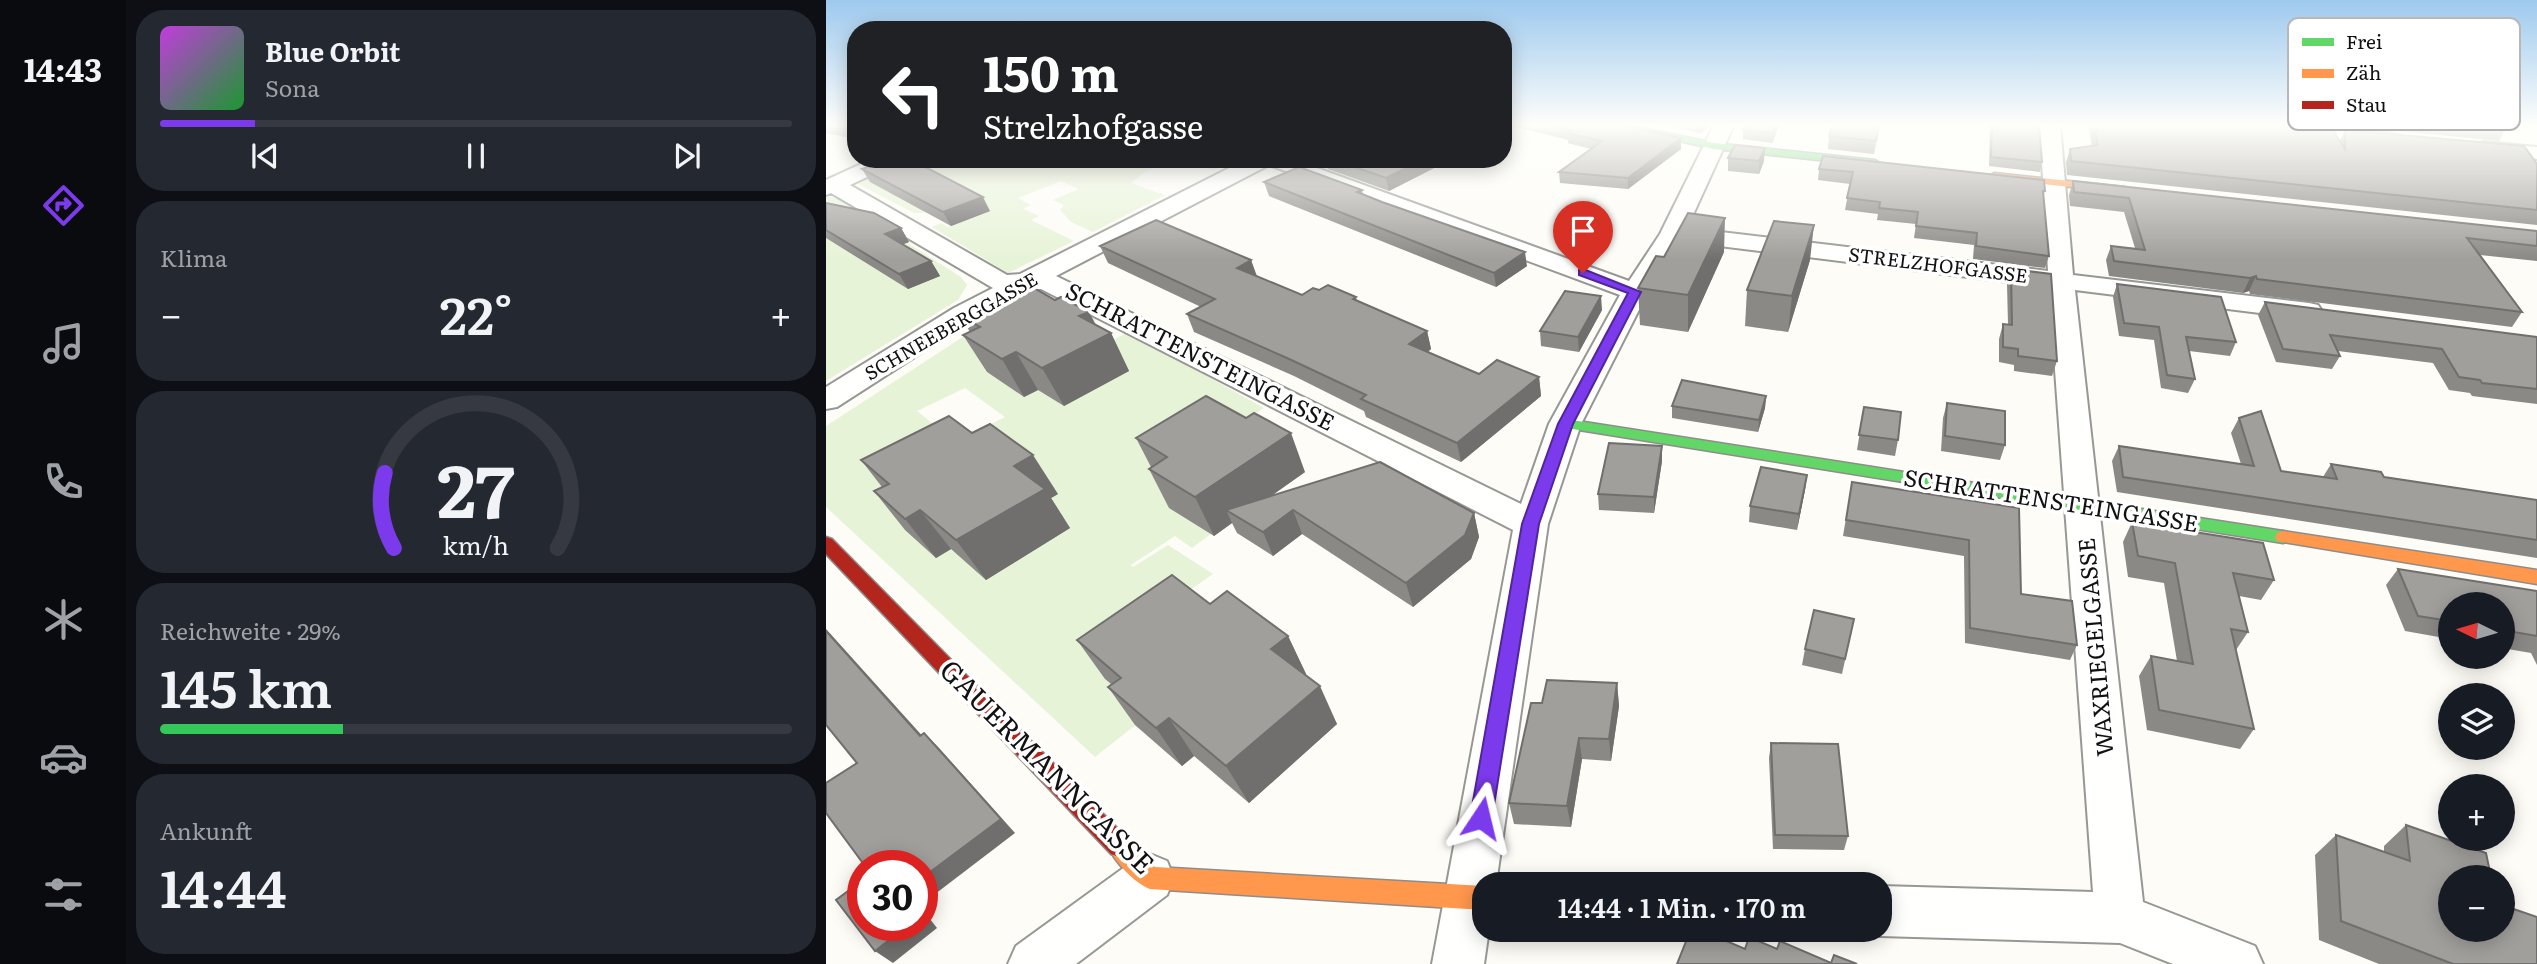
<!DOCTYPE html>
<html lang="de">
<meta charset="utf-8">
<style>
:root{--surface:#171b24;--page:#242831;--text:#f1f3f6;--muted:#9ea1a6;--line:#363941;--accent:#7c3aed}
body{margin:0;font-family:Literata,serif;background:var(--page);color:var(--text);height:100vh;display:flex;flex-direction:column;font-size:26px;white-space:nowrap}
*{box-sizing:border-box;margin:0}
p{font-size:23px;color:var(--muted)}
.icon{flex:none;width:38px;height:38px;fill:none;stroke:currentColor;stroke-width:2;stroke-linecap:round;stroke-linejoin:round}
.map{position:relative;flex:1;overflow:hidden}
.side{display:flex;flex-direction:column;gap:10px;padding:10px;background:#0d0f14;width:700px}
.side>*{flex:none}
.top-card{position:absolute;left:21px;top:21px;width:665px;height:147px;border-radius:28px;box-shadow:0 4px 18px #0003;background:#202124;color:#fff;overflow:hidden}
.needle{width:46px;rotate:275deg}
.fabs{position:absolute;left:1612px;top:592px;display:grid;gap:14px}
.fabs a{display:grid;place-items:center;width:77px;height:77px;border-radius:50%;background:var(--surface);box-shadow:0 4px 18px #0003;font-size:35px}
.speed{position:absolute;left:21px;top:850px;display:flex;gap:14px;font-size:35px;font-weight:700;text-align:center}
.speed>*{display:grid;place-content:center;width:91px;height:91px;border-radius:50%;background:var(--surface);box-shadow:0 4px 18px #0003;line-height:1}
.speed .limit{border:10px solid #d22;background:#fff;color:#111}
.pin{position:absolute;display:grid;place-items:center;width:60px;height:60px;color:#fff;margin:-72px -30px;border-radius:50% 50% 50% 0;rotate:-45deg;box-shadow:0 0 7px #0007}
.pin .icon{rotate:45deg}
.me{position:absolute;width:77px;margin:-38px;rotate:10deg;stroke-linejoin:round;filter:drop-shadow(0 0 5px #0008)}
.turn{display:flex;align-items:center;gap:24px;height:147px;padding:0 21px;font-size:32px}
.turn .icon{width:91px;height:91px;stroke-width:2.5}
.turn b{display:block;font-size:49px;line-height:60px}
.big{font-size:52px;font-weight:600;line-height:1.1}
.side .card{flex:1;display:flex;flex-direction:column;justify-content:center;gap:10px;min-width:0;padding:0 24px;border-radius:28px;background:var(--page)}
.side .dial{align-items:center;gap:0}
.dial svg{height:182px;overflow:visible;fill:none;stroke:var(--line);stroke-width:7;stroke-linecap:round;text-anchor:middle}
.dial text{fill:var(--text);stroke:none}
.song{display:flex;align-items:center;gap:21px}
.cover{width:84px;height:84px;border-radius:10px;background:linear-gradient(135deg,hsl(290 70% 55%),hsl(130 70% 35%))}
.played{height:7px;border-radius:4px;background:linear-gradient(90deg,var(--accent) 15%,var(--line) 15%)}
.keys{display:flex;justify-content:space-around;direction:ltr}
.heat{display:flex;justify-content:space-between;align-items:center;font-size:38px;direction:ltr}
.charge{height:10px;border-radius:5px;background:linear-gradient(90deg,#34c759 29%,var(--line) 0)}
.trip{position:absolute;left:646px;top:872px;width:420px;height:70px;border-radius:28px;background:var(--surface);box-shadow:0 4px 18px #0003;font-weight:600;line-height:70px;text-align:center}
main{display:flex;flex:1;min-height:0}
.dock{display:flex;flex-direction:column;width:126px;justify-content:space-around;align-items:center;background:#090b0e;color:var(--muted)}
.dock .icon{width:49px;height:49px}
.dock .selected{color:var(--accent)}
.dock b{font-size:32px;color:var(--text)}
.map>svg:first-child{display:block}
.green{fill:#e7f3d7;fill-rule:evenodd}
.lines{fill:none;stroke-linecap:round;stroke-linejoin:round}
.street-casing{stroke:#979795;stroke-width:4}
.fast-casing{stroke:#8e8d8b;stroke-width:3}
.slow-casing{stroke:#8e8d8b;stroke-width:3}
.jam-casing{stroke:#8e8d8b;stroke-width:3}
.street{fill:#fffffe;fill-rule:evenodd}
.fast{fill:#63d668;fill-rule:evenodd}
.slow{fill:#ff974d;fill-rule:evenodd}
.jam{fill:#b3261e;fill-rule:evenodd}
.wall{fill:#8a8986}
.shaded-wall{fill:#716f6d}
.building{fill:#a19f9c;stroke:#716f6d;stroke-width:2}
.route{fill:#7c3aed;stroke:#51269a;stroke-width:2}
.labels{text-anchor:middle;stroke-width:7;stroke-linejoin:round;paint-order:stroke}
.far-street-label{font-size:19px;fill:#111;stroke:#fff}
.street-label{font-size:23px;fill:#111;stroke:#fff}
.near-street-label{font-size:28px;fill:#111;stroke:#fff}
.key{fill:#fff;stroke:#b8b8b8;stroke-width:2}
.key-label{font-size:19px;fill:#111}
</style>
<main>
<nav class="dock">
<b>14:43</b>
<svg class="icon selected" aria-label="directions" viewBox="0 0 24 24"><path d="M12 3l9 9-9 9-9-9zM9 14v-3h6M13 9l2 2-2 2"/></svg>
<svg class="icon" aria-label="music" viewBox="0 0 24 24"><path d="M9 18V5l10-2v13"/><circle cx="6" cy="18" r="3"/><circle cx="16" cy="16" r="3"/></svg>
<svg class="icon" aria-label="phone" viewBox="0 0 24 24"><path d="M5 4h4l2 5-3 2q2 4 5 5l2-3 5 2v4C11 20 4 13 5 4z"/></svg>
<svg class="icon" aria-label="climate" viewBox="0 0 24 24"><path d="M12 3v18M4 7l16 10M4 17L20 7"/></svg>
<svg class="icon" aria-label="car" viewBox="0 0 24 24"><path d="M5 17H2v-5l4-1 3-4h7l3 4 3 1v5h-3M9 17h6M6 11h13"/><circle cx="7" cy="17" r="2"/><circle cx="17" cy="17" r="2"/></svg>
<svg class="icon" aria-label="filters" viewBox="0 0 24 24"><path d="M4 7h16M4 17h16"/><circle cx="9" cy="7" r="2"/><circle cx="15" cy="17" r="2"/></svg>
</nav>
<section class="side">
<div class="card">
<div class="song"><i class="cover"></i><div><b>Blue Orbit</b><p>Sona</p></div></div>
<div class="played"></div>
<div class="keys"><svg class="icon" aria-label="previous" viewBox="0 0 24 24"><path d="M18 5L8 12l10 7zM5 5v14"/></svg><svg class="icon" aria-label="pause" viewBox="0 0 24 24"><path d="M8 5v14M16 5v14"/></svg><svg class="icon" aria-label="next" viewBox="0 0 24 24"><path d="M6 5l10 7-10 7zM19 5v14"/></svg></div>
</div>
<div class="card"><p>Klima</p>
<div class="heat"><a>−</a><b class="big">22°</b><a>+</a></div>
</div>
<div class="card dial"><svg viewBox="0 0 100 80">
<path d="M14 69A42 42 0 1 1 86 69"/>
<path d="M14 69A42 42 0 0 1 10 36" stroke="#7c3aed"/>
<text x="50" y="56" font-size="32" font-weight="700">27</text>
<text x="50" y="72" font-size="11">km/h</text>
</svg></div>
<div class="card"><p>Reichweite · 29%</p><b class="big">145 km</b><div class="charge"></div></div>
<div class="card"><p>Ankunft</p><b class="big">14:44</b></div>
</section>
<div class="map">
<svg width="1711" height="964" viewBox="0 0 1711 964">
<rect width="100%" height="100%" fill="#fdfcf7"/>
<g class="green">
<polygon points="130,159 410,159 388,170 343,161 319,172 305,183 339,195 267,232 245,222 234,210 238,205 226,200 253,189 235,181 192,198 205,205 197,209 213,216 205,220 248,241 182,273 106,227 115,223 122,227 163,211 139,198 97,213 88,213 30,183 29,179 100,170"/>
<polygon points="0,196 12,199 135,277 141,285 132,300 0,381"/>
<path d="M220,291L229,293L213,301L261,309L276,317L260,325L285,341L302,332L438,408L397,435L344,508L385,534L366,548L349,536L305,565L307,567L342,545L387,574L350,600L279,679L321,716L269,757L0,507V426L195,299ZM303,371L238,406L212,390L198,397L161,372ZM139,388L179,417L130,442L91,411Z"/>
</g>
<g class="lines">
<defs>
<g id="street">
<path d="M888,125H908L861,228L1222,271L1214,125H1234L1247,275L1483,303L1492,305L1496,311L1492,317L1483,319L1249,290L1317,902L1429,946L1437,964H1347L1294,943L1054,936L1038,929H1054V886L1267,892L1223,287L853,241L822,292L755,424L722,524L670,884H658V929H663L658,964H606L687,530L215,289H205L146,320L11,407L0,409V387L128,308L167,288L5,193L0,195V180L46,159H74L71,163L24,185L181,275L194,274L421,159H466L803,281L834,234ZM443,165L794,295L723,424L695,504L230,276Z"/>
<polygon points="1399,125 1478,125 1562,133 1569,135 1572,139 1569,143 1562,145 1409,131"/>
<polygon points="1658,142 1711,147 1711,159 1651,152 1648,148 1651,144"/>
<polygon points="324,854 341,861 348,878 341,895 250,964 182,964 190,946 307,861"/>
</g>
<g id="fast">
<polygon points="784,125 803,125 888,143 1049,160 1054,163 1049,166 888,149"/>
<polygon points="739,419 1457,531 1463,533 1465,537 1463,541 1457,543 734,427 732,424 734,421"/>
</g>
<g id="slow">
<polygon points="1168,173 1299,187 1304,190 1299,193 1164,178 1163,176"/>
<polygon points="1457,531 1711,570 1711,584 1451,541 1449,537 1451,533"/>
<path d="M293,835L301,838L329,867L658,886V910L324,889C308,883 288,861 282,846L285,838Z"/>
</g>
<polygon id="jam" points="0,537 6,539 301,838 304,846 301,854 293,857 285,854 0,554"/>
</defs>
<use href="#street" class="street-casing"/>
<use href="#fast" class="fast-casing"/>
<use href="#slow" class="slow-casing"/>
<use href="#jam" class="jam-casing"/>
<use href="#street" class="street"/>
<use href="#fast" class="fast"/>
<use href="#slow" class="slow"/>
<use href="#jam" class="jam"/>
</g>
<g class="wall">
<polygon points="0,125 30,125 25,138 0,133"/>
<polygon points="683,125 795,125 855,149 802,189 734,183 733,172 765,149 742,143 742,140"/>
<polygon points="837,125 885,125 874,133"/>
<polygon points="953,125 946,143 917,139 917,130"/>
<polygon points="1006,125 1054,125 1048,154 1002,149 1003,136"/>
<polygon points="1164,125 1213,125 1216,162 1214,172 1163,166"/>
<polygon points="1262,125 1463,125 1514,141 1519,130 1711,164 1711,225 1241,175 1240,162 1244,149 1266,146"/>
<polygon points="1513,125 1675,125 1679,130 1673,141"/>
<polygon points="902,158 938,161 933,174 902,171"/>
<polygon points="499,159 611,159 612,166 563,191 502,169"/>
<polygon points="36,169 164,211 125,226 44,182"/>
<polygon points="993,169 1219,191 1217,197 1223,256 1219,268 1147,259 1148,245 1088,238 1090,224 1051,220 1052,214 1019,210 1024,184 992,180"/>
<polygon points="1247,181 1711,231 1711,261 1654,255 1696,312 1686,327 1424,294 1423,291 1417,293 1283,276 1280,260 1285,246 1309,248 1298,212 1244,206 1243,195"/>
<polygon points="438,182 536,190 537,194 701,266 670,287 443,196"/>
<polygon points="0,203 75,228 83,242 77,244 105,261 114,276 82,289 0,238"/>
<polygon points="274,246 425,260 431,276 476,295 493,290 530,297 531,300 601,331 605,349 602,352 653,374 713,377 715,396 635,462 540,417 538,411 468,376 368,332 361,314 375,307 282,263"/>
<polygon points="898,252 862,332 814,325 812,288"/>
<polygon points="984,260 962,332 919,326 921,290"/>
<polygon points="1185,269 1231,361 1226,376 1188,371 1188,365 1173,362 1173,339 1177,324 1182,324 1181,284"/>
<polygon points="1291,284 1410,342 1404,356 1363,351 1369,379 1362,393 1335,388 1328,340 1293,336 1287,297"/>
<polygon points="229,300 263,312 270,325 285,333 303,371 238,406 212,390 198,397 161,372 137,335 144,332 133,315"/>
<polygon points="1439,302 1711,337 1711,404 1646,396 1644,393 1623,390 1607,363 1512,351 1514,356 1506,369 1450,362 1432,315"/>
<polygon points="776,310 753,352 715,346 714,331"/>
<polygon points="940,396 939,408 932,432 846,418 846,406"/>
<polygon points="1121,403 1179,445 1174,460 1115,451 1117,418"/>
<polygon points="1038,407 1072,440 1069,456 1031,450"/>
<polygon points="1413,418 1455,471 1497,477 1505,464 1558,477 1711,500 1711,558 1291,492 1286,461 1293,446 1415,464 1405,433"/>
<polygon points="310,438 479,472 445,496 648,513 653,537 645,559 587,607 476,534 447,556 411,533 406,523 388,536 343,508 323,469 325,467"/>
<polygon points="35,460 232,494 225,498 244,528 160,580 125,549 110,558 79,530 48,491 56,487"/>
<polygon points="836,461 828,513 773,510 772,494"/>
<polygon points="981,475 979,490 971,530 923,522 924,506"/>
<polygon points="1026,482 1193,508 1195,594 1251,645 1244,660 1139,643 1138,556 1017,536"/>
<polygon points="1306,522 1448,580 1435,600 1413,596 1422,632 1410,650 1428,729 1414,749 1321,730 1313,676 1325,656 1351,661 1338,583 1302,577 1297,542"/>
<polygon points="1572,569 1711,591 1711,665 1705,653 1676,648 1676,604 1624,604 1624,639 1579,631 1560,585"/>
<polygon points="384,604 462,636 480,674 479,675 511,724 423,803 368,756 356,766 309,725 282,687 285,684 279,679 251,640"/>
<polygon points="1028,619 1016,674 976,665 979,649"/>
<polygon points="791,683 793,706 785,761 756,759 745,827 688,824 683,803 716,703"/>
<polygon points="945,743 1022,836 1018,850 947,849 943,758"/>
<polygon points="1580,825 1624,929 1711,964 1553,964 1493,940 1489,855 1510,835 1558,852 1558,846"/>
</g>
<g class="shaded-wall">
<polygon points="30,125 30,136 25,138 18,126"/>
<polygon points="874,125 885,125 874,133"/>
<polygon points="950,125 953,125 946,143 947,133"/>
<polygon points="855,138 855,149 802,189 802,178"/>
<polygon points="939,148 938,161 933,174 933,161"/>
<polygon points="598,159 611,159 612,166 563,191 560,178"/>
<polygon points="157,197 164,211 125,226 117,212"/>
<polygon points="899,218 898,252 862,332 862,295"/>
<polygon points="988,225 984,260 962,332 966,296"/>
<polygon points="75,228 83,242 68,248 59,234"/>
<polygon points="699,252 701,266 670,287 668,273"/>
<polygon points="425,260 431,278 411,268"/>
<polygon points="105,261 114,276 82,289 73,274"/>
<polygon points="1430,276 1423,291 1417,293 1424,278"/>
<polygon points="775,296 776,310 753,352 752,337"/>
<polygon points="263,312 276,338 285,333 303,371 238,406 216,368 253,316"/>
<polygon points="601,331 605,349 587,362 583,344"/>
<polygon points="190,352 212,390 198,397 176,359"/>
<polygon points="713,377 715,396 635,462 631,443"/>
<polygon points="940,396 939,408 932,432 933,420"/>
<polygon points="465,433 479,472 414,518 400,510 406,523 388,536 369,497"/>
<polygon points="836,446 836,461 828,513 828,497"/>
<polygon points="207,455 232,494 225,498 244,528 160,580 130,540 188,466"/>
<polygon points="981,475 979,490 971,530 973,514"/>
<polygon points="94,510 125,549 110,558 79,519"/>
<polygon points="467,510 476,534 447,556 437,532"/>
<polygon points="648,513 653,537 645,559 587,607 580,583"/>
<polygon points="0,629 109,750 94,736 0,631"/>
<polygon points="462,636 480,674 464,688 445,649"/>
<polygon points="791,683 793,706 785,761 783,739"/>
<polygon points="494,686 511,724 423,803 400,766"/>
<polygon points="343,718 368,756 356,766 330,728"/>
<polygon points="98,733 113,748 189,833 96,904"/>
<polygon points="753,738 756,759 745,827 741,806"/>
<polygon points="96,909 111,928 67,963 49,951 81,926 96,926"/>
</g>
<g class="building">
<polygon points="726,125 795,125 855,138 802,178 733,172 776,141 741,133 746,130"/>
<polygon points="920,125 950,125 947,133 917,130"/>
<polygon points="1006,125 1053,125 1050,141 1003,136"/>
<polygon points="1166,125 1213,125 1216,162 1165,157"/>
<polygon points="1268,125 1463,125 1506,129 1519,149 1519,130 1698,146 1711,164 1711,210 1245,161 1244,149 1272,145"/>
<polygon points="1627,125 1675,125 1679,130"/>
<polygon points="909,145 939,148 933,161 902,158"/>
<polygon points="997,156 1218,180 1219,191 1217,191 1223,256 1150,246 1151,233 1090,226 1092,212 1053,208 1054,202 1021,198 1027,172 993,169"/>
<polygon points="65,159 84,159 157,197 117,212 36,169"/>
<polygon points="506,159 598,159 560,178"/>
<polygon points="473,167 536,190 531,192 556,202 699,252 668,273 438,182"/>
<polygon points="1247,181 1711,231 1711,246 1641,238 1696,312 1431,279 1430,276 1424,278 1288,261 1285,246 1319,250 1303,198 1248,192"/>
<polygon points="0,203 48,213 75,228 59,234 105,261 73,274 0,230"/>
<polygon points="862,213 899,218 862,295 812,288 830,256 838,257"/>
<polygon points="330,220 425,260 411,268 476,295 487,288 493,290 502,285 530,297 527,299 601,331 583,344 653,374 671,360 713,377 631,443 535,399 540,395 461,358 361,314 389,299 274,246"/>
<polygon points="948,221 988,225 966,296 921,290"/>
<polygon points="1185,269 1225,274 1231,361 1192,356 1192,349 1177,347 1177,324 1186,325"/>
<polygon points="201,284 229,300 235,297 263,312 253,316 285,333 216,368 190,352 176,359 137,335 154,327 133,315"/>
<polygon points="1291,284 1395,297 1410,342 1360,337 1369,379 1341,375 1333,327 1298,323"/>
<polygon points="739,291 775,296 752,337 714,331"/>
<polygon points="1439,302 1711,337 1711,389 1656,383 1654,380 1633,377 1616,349 1504,335 1514,356 1457,349"/>
<polygon points="856,380 940,396 933,420 846,406"/>
<polygon points="380,396 420,418 428,413 465,433 369,497 323,469 341,457 310,438"/>
<polygon points="1121,403 1179,411 1179,445 1119,436"/>
<polygon points="1038,407 1075,412 1072,440 1033,435"/>
<polygon points="1435,411 1455,471 1511,479 1505,464 1555,472 1558,477 1711,500 1711,540 1297,477 1293,446 1428,466 1413,418"/>
<polygon points="123,416 146,433 164,424 207,455 188,466 219,489 130,540 94,510 79,519 48,491 63,484 35,460"/>
<polygon points="783,443 836,446 828,497 772,494"/>
<polygon points="554,462 648,513 639,535 580,583 467,510 437,532 400,510"/>
<polygon points="935,467 981,475 973,514 924,506"/>
<polygon points="1026,482 1193,508 1195,594 1246,601 1251,645 1144,628 1143,540 1020,520"/>
<polygon points="1306,522 1437,543 1448,580 1407,573 1422,632 1405,629 1428,729 1333,710 1325,656 1367,664 1349,563 1312,556"/>
<polygon points="1572,569 1711,591 1711,636 1676,630 1676,604 1624,604 1624,621 1592,616"/>
<polygon points="346,575 384,604 401,591 462,636 445,649 494,686 400,766 343,718 330,728 282,687 295,678 251,640"/>
<polygon points="988,610 1028,619 1019,659 979,649"/>
<polygon points="0,631 94,736 98,733 175,819 96,878 96,866 39,866 0,813 0,783 31,763 0,725"/>
<polygon points="721,680 791,683 783,739 753,738 741,806 683,803 705,703 716,703"/>
<polygon points="945,743 1012,744 1022,836 949,835"/>
<polygon points="1580,825 1660,853 1665,877 1624,877 1624,929 1676,929 1676,905 1711,917 1711,964 1627,964 1515,921 1510,835 1584,861"/>
<polygon points="37,880 37,926 81,926 49,951 10,900"/>
<polygon points="865,929 872,929 919,949 923,937 951,949 954,941 1005,963 1008,955 1031,964 851,964"/>
</g>
<linearGradient id="sky" x2="0" y2="1"><stop stop-color="#9dc9ee"/><stop offset="0.48" stop-color="#fefefb"/><stop offset="1" stop-color="#fefefb" stop-opacity="0"/></linearGradient>
<rect width="1711" height="260" fill="url(#sky)"/>
<polygon class="route" points="757,269 815,292 747,424 713,524 666,818 663,825 655,828 647,825 644,818 696,524 732,424 802,293 753,275 753,270"/>
<g class="labels">
<g class="far-street-label">
<text transform="translate(1112 265) rotate(7)" y="7">STRELZHOFGASSE</text>
<text transform="translate(125 326) rotate(-30)" y="7">SCHNEEBERGGASSE</text>
</g>
<g class="street-label">
<text transform="translate(374 357) rotate(27)" y="8">SCHRATTENSTEINGASSE</text>
<text transform="translate(1225 501) rotate(9)" y="8">SCHRATTENSTEINGASSE</text>
<text transform="translate(1270 647) rotate(-95)" y="8">WAXRIEGELGASSE</text>
</g>
<g class="near-street-label">
<text transform="translate(221 767) rotate(45)" y="10">GAUERMANNGASSE</text>
</g>
</g>
<rect x="1462" y="18" width="232" height="112" rx="10" class="key"/>
<rect x="1476" y="38" width="32" height="8" fill="#63d668"/>
<rect x="1476" y="69" width="32" height="9" fill="#ff974d"/>
<rect x="1476" y="101" width="32" height="8" fill="#b3261e"/>
<g class="key-label">
<text x="1520" y="49">Frei</text>
<text x="1520" y="80">Zäh</text>
<text x="1520" y="112">Stau</text>
</g>
</svg>
<div class="fabs">
<a><svg class="needle" viewBox="-14 -14 28 28"><path d="M0-13l5 13h-10z" fill="#e53935"/><path d="M0 13l5-13h-10z" fill="#9ea1a6"/></svg></a>
<a><svg class="icon" aria-label="layers" viewBox="0 0 24 24"><path d="M12 4l9 5-9 5-9-5zM3 14l9 5 9-5"/></svg></a>
<a>+</a>
<a>−</a>
</div>
<div class="speed"><div class="limit">30</div></div>
<div class="pin" style="left:757px;top:273px;background:#d93025"><svg class="icon" aria-label="arrive" viewBox="0 0 24 24"><path d="M6 21V4h12l-3 4 3 4H6"/></svg></div>
<svg class="me" style="left:655px;top:818px" viewBox="-20 -20 40 40"><path d="M0-17L14 15 0 8-14 15z" fill="#7c3aed" stroke="#fff" stroke-width="4"/></svg>
<div class="trip">14:44 · 1 Min. · 170 m</div>
<div class="top-card">
<div class="turn"><svg class="icon" aria-label="left" viewBox="0 0 24 24"><path d="M17 20v-9H6M10 6l-5 5 5 5"/></svg><div><b>150 m</b>Strelzhofgasse</div></div>
</div>
</div>
</main>
